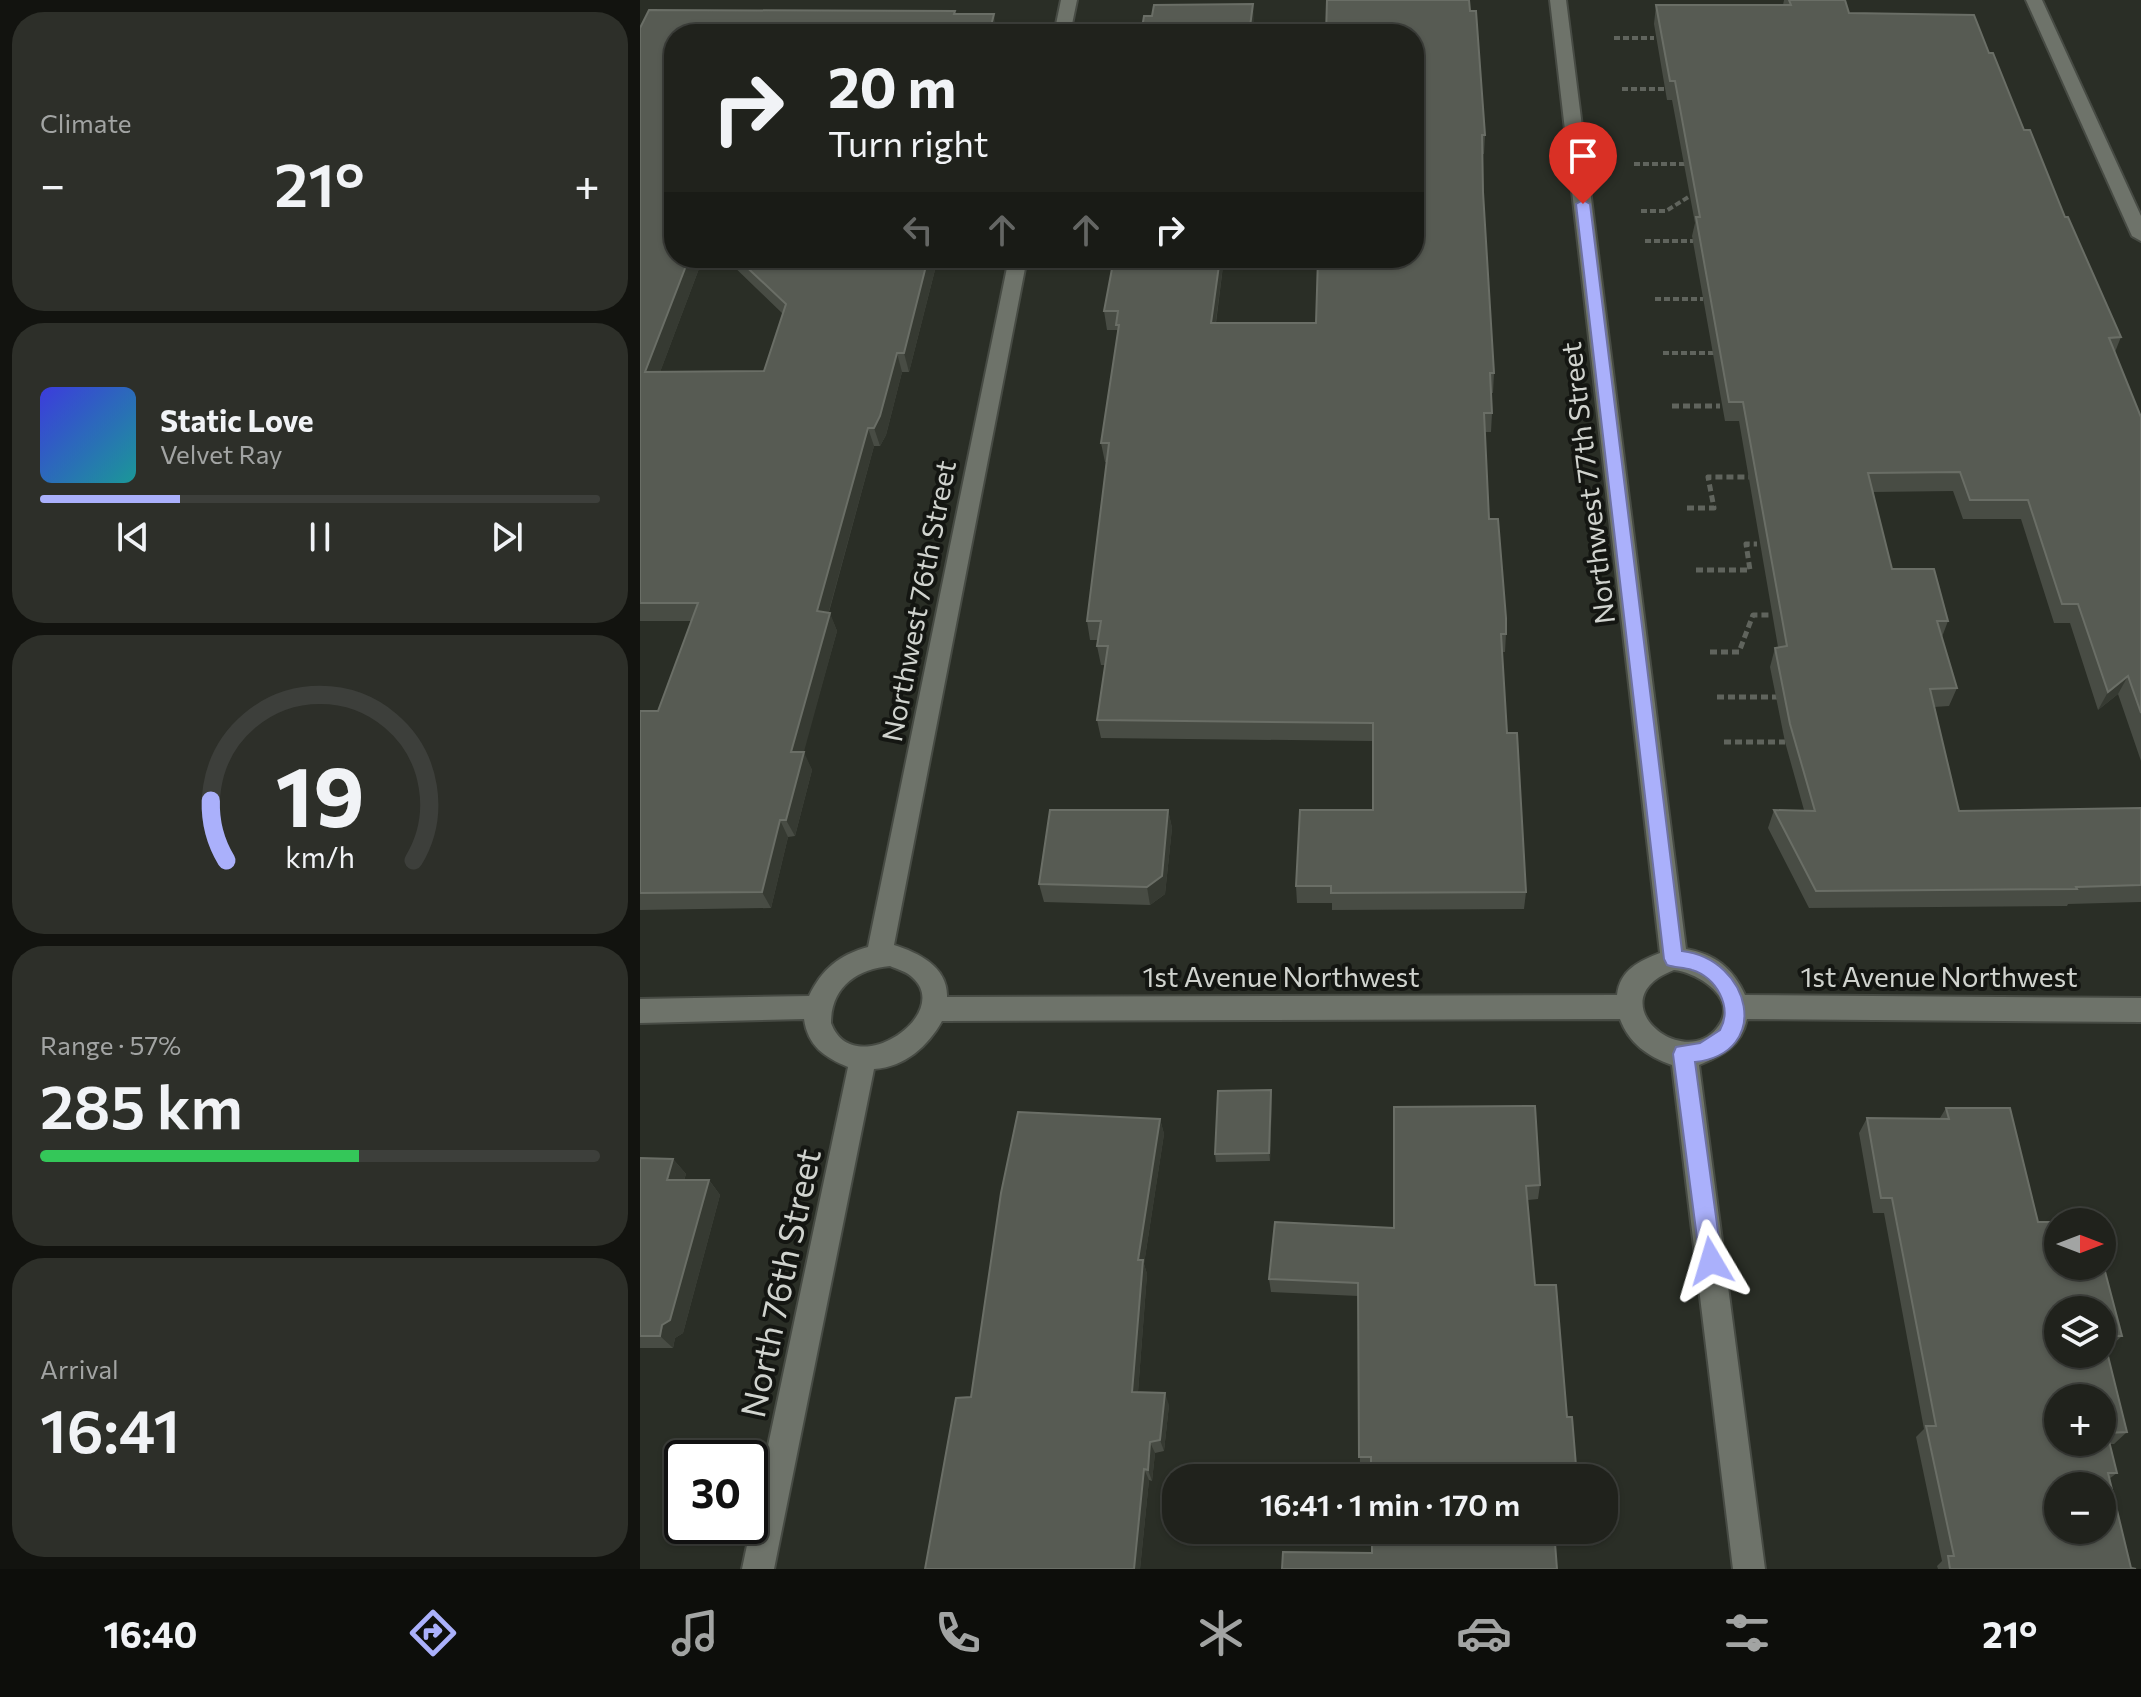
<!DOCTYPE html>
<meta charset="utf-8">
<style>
:root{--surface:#20221c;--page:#2d2f29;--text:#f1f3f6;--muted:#a2a4a3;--line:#3d3f3b;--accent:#aab0fb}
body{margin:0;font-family:Commissioner,sans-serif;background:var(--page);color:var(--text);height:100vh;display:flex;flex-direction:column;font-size:30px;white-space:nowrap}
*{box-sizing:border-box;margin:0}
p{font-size:26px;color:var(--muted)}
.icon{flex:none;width:44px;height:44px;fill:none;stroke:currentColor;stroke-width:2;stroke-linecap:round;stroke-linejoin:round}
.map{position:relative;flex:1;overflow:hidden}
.sheet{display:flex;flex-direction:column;gap:12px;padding:12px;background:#12130f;width:640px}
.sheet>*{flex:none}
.hud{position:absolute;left:24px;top:24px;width:760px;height:244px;border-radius:32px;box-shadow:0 2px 6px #0004,0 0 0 2px var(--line);background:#20221c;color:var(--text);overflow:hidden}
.needle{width:52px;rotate:90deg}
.tools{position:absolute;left:1404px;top:1208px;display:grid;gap:16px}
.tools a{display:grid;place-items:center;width:72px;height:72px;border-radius:50%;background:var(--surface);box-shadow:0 2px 6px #0004,0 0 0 2px var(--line);font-size:40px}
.speed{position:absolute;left:24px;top:1440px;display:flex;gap:16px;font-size:40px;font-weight:700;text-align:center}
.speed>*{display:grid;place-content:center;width:104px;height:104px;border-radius:50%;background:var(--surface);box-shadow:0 2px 6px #0004,0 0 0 2px var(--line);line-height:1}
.speed .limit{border:4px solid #111;border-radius:12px;background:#fff;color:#111}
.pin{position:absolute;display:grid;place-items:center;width:68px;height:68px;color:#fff;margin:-82px -34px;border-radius:50% 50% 50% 0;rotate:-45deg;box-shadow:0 0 8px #0007}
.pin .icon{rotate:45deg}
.me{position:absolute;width:88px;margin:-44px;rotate:353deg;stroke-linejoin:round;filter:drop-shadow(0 0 6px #0008)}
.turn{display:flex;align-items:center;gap:28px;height:168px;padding:0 32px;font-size:36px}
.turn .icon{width:104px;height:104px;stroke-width:2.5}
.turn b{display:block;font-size:56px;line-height:68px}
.lanes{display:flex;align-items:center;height:76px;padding:0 32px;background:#0003;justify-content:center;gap:40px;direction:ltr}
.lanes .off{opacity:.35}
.big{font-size:60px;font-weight:600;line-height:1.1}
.sheet .card{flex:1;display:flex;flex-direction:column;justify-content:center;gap:12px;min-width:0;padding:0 28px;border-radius:32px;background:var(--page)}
.sheet .dial{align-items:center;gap:0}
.dial svg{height:208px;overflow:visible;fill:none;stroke:var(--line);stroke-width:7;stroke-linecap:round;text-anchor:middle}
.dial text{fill:var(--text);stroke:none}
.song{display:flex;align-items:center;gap:24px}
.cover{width:96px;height:96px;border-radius:12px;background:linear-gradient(135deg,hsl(240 70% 55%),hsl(180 70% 35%))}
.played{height:8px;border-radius:4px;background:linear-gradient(90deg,var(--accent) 25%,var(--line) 25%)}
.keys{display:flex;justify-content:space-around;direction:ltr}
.heat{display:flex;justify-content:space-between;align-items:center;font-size:44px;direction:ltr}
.charge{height:12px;border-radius:6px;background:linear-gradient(90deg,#34c759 57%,var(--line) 0)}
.trip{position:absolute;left:522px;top:1464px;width:456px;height:80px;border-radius:32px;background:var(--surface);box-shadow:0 2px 6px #0004,0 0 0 2px var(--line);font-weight:600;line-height:80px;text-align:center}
.menu{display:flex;height:128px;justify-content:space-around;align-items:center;background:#0d0e0b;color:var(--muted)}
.menu .icon{width:56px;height:56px}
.menu .active{color:var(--accent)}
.menu b{font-size:36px;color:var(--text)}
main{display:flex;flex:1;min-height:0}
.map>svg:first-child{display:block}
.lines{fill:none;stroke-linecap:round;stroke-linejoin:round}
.street-casing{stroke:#474b44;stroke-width:4}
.path-far1{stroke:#60645d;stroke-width:4;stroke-dasharray:6 3;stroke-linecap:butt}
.path{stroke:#60645d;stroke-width:5;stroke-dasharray:7 4;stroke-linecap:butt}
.street{fill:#6e736a;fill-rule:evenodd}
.wall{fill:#484c44}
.shaded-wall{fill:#363a32}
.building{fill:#575b53;stroke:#6a6e66;stroke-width:2;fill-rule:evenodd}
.route{fill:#aab0fb;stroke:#6e72a3;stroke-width:2}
.labels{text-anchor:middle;stroke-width:8;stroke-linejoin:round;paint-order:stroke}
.street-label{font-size:28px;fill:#d0d3ce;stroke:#141612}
.near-street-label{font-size:34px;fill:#d0d3ce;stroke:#141612}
</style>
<main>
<section class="sheet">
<div class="card"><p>Climate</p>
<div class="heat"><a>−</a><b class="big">21°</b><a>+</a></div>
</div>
<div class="card">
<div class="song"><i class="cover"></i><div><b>Static Love</b><p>Velvet Ray</p></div></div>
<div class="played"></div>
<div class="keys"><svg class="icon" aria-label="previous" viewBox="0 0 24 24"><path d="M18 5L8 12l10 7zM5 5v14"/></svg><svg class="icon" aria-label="pause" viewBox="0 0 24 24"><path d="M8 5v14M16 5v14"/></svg><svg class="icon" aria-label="next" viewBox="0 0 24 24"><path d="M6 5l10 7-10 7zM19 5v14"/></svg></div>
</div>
<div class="card dial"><svg viewBox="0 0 100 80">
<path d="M14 69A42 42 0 1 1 86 69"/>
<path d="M14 69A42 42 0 0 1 8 46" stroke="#aab0fb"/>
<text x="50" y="56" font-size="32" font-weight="700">19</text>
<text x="50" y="72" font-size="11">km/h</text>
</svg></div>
<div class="card"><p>Range · 57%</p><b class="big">285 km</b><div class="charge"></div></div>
<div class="card"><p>Arrival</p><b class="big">16:41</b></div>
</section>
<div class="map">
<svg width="1501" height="1569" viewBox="0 0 1501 1569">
<rect width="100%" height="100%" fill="#2a2e26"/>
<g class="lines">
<defs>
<g id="street">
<polygon points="421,0 437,0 430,34 414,34"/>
<path d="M910,0H926L1046,949C1075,954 1093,968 1105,995L1501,998V1022L1107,1019C1101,1046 1083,1055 1059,1065L1125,1569H1093L1032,1065C1007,1056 989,1043 980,1019L302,1021C288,1046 265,1067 234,1069L134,1569H102L208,1067C184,1057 168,1046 164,1019L0,1023V999L169,996C182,969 199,955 228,947L369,258H387L254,945C279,953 308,967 307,997L977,995C980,970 999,961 1020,953ZM250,966C257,969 267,972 272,977C315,1014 213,1083 191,1023C191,987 217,969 250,966ZM1034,970C1060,973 1100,1000 1077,1028C1041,1072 957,999 1034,970Z"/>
<polygon points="1386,0 1402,0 1501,216 1501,241 1492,236"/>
</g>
</defs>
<use href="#street" class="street-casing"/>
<g class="path-far1">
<polyline points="974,38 1014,38"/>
<polyline points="982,89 1025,89"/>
<polyline points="994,164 1046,164 1046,161"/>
<polyline points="1001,211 1026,211 1050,196"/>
<polyline points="1005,241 1053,241"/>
<polyline points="1015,299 1063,299"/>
<polyline points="1023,353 1078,353"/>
</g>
<g class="path">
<polyline points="1032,406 1080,406"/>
<polyline points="1047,508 1074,508 1068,477 1109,477"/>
<polyline points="1056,570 1110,570 1106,544 1117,544"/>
<polyline points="1070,652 1099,652 1113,615 1132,615"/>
<polyline points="1077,697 1137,697"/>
<polyline points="1084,742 1145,742"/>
</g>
<use href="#street" class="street"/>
</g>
<g class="wall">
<polygon points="1144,0 1205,0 1209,13 1349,53 1481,337 1475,352 1501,417 1501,761 1478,694 1458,710 1430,623 1414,623 1381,519 1323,519 1313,491 1233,492 1252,569 1308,621 1302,637 1317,688 1309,706 1294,707 1319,811 1501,808 1501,902 1428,904 1427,906 1169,908 1128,828 1134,810 1164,810 1145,742 1130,667 1135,648 1138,647 1099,421 1085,421 1052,236 1055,223 1032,100 1027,100 1014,24 1016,5 1143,5"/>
<polygon points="830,11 845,135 844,154 843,154 843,192 854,373 853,393 851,393 852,413 851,432 845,432 849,519 866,634 865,652 862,652 867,733 886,892 884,909 692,910 692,903 657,903 656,886 733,810 733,741 461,738 457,720 465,665 461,665 457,646 458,640 450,640 447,621 467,462 465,462 461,443 478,336 477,330 467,330 464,311 474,258 584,258 576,323 676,323"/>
<polygon points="316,14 357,32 34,34 34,258 63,258 20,372 124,371 143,314 85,258 298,258 269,372 262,372 246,435 240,446 234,446 189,612 197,631 163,752 172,770 155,836 148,837 131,908 0,910 0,711 18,711 52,621 0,621 0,28"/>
<polygon points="528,810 532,828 525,894 510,905 404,902 399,884"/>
<polygon points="631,1090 632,1098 630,1161 576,1162 575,1154"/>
<polygon points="754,1107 900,1185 898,1199 888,1200 731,1468 720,1468 718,1296 631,1292 629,1279 754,1228"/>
<polygon points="1306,1108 1398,1222 1482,1336 1469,1348 1466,1348 1487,1432 1474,1444 1470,1444 1477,1473 1469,1479 1491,1568 1496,1569 1298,1569 1297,1566 1302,1561 1276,1437 1284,1429 1244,1213 1233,1213 1219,1133 1227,1118 1300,1118"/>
<polygon points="520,1119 524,1134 504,1264 507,1274 498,1392 529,1405 524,1451 515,1453 512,1481 509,1480 500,1569 285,1569 331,1397"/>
<polygon points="0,1158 33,1159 46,1174 44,1180 69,1180 80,1195 43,1333 35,1338 33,1348 0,1348"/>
<polygon points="731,1530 939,1530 937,1537 915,1538 732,1553"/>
</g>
<g class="shaded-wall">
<polygon points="613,4 614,23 613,34 609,34"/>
<polygon points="354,14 357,34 349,34"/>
<polygon points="49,258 63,258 13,391 5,372"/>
<polygon points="288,258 298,258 269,372 264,353"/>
<polygon points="580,258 584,258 573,343 571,323"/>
<polygon points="257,353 262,372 246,435 240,446 234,428"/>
<polygon points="228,428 234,446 184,629 177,611"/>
<polygon points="190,613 197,631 159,770 151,752"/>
<polygon points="1488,676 1478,694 1458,710 1468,692"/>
<polygon points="164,752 172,770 155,836 146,820"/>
<polygon points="528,810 532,828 525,894 510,905 507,887"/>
<polygon points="140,820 148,837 131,908 122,892"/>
<polygon points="631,1090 632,1098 630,1161 629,1153"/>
<polygon points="520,1119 524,1134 504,1264 507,1274 497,1405 492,1392 498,1260"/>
<polygon points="33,1159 46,1174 39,1194 27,1180"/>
<polygon points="69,1180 80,1195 43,1333 35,1338 33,1348 20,1336"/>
<polygon points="525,1393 529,1405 524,1451 520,1440"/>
<polygon points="510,1442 515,1453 512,1481 508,1470"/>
<polygon points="504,1469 509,1480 500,1569 494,1569"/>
</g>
<g class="building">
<polygon points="687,0 829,0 830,11 836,11 845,135 842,135 843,192 854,373 850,373 852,413 844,413 849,519 858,519 866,618 866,634 861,634 867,733 877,733 886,892 691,893 691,886 656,886 660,810 733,810 733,723 457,720 468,646 457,646 461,621 447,621 469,443 461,443 479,325 476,325 478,311 464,311 474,258 580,258 571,323 676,323 678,258 774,258 774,34 686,34"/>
<polygon points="1149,0 1205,0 1209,13 1334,15 1349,53 1353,53 1384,130 1390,130 1425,217 1428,217 1481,337 1469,338 1501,417 1501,713 1488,676 1468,692 1438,604 1422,604 1388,500 1330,500 1320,472 1228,473 1252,569 1294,569 1308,621 1297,621 1317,688 1290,689 1319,811 1501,808 1501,885 1436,887 1437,889 1176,891 1134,810 1175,811 1150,724 1135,648 1147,646 1103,402 1089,402 1056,217 1060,217 1035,81 1030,81 1016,5 1151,5"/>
<polygon points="613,4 609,34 501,34 504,16 512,16 514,5"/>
<polygon points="9,10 315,11 314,14 354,14 349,34 34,34 34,207 30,217 34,217 34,258 49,258 5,372 124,371 146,304 97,258 288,258 264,353 257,353 240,416 234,428 228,428 177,611 190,613 151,752 164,752 146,820 140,820 122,892 0,893 0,711 18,711 58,603 0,603 0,28"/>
<polygon points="410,810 528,810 522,876 507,887 399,884"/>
<polygon points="631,1090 629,1153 575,1154 578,1091"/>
<polygon points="895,1106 900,1185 886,1186 895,1285 916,1285 927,1417 932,1417 937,1478 731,1478 731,1457 719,1457 718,1283 629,1279 635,1222 754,1228 754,1107"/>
<path d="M1306,1108H1370L1398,1222H1452H1418V1266H1462V1260L1482,1336H1463L1487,1432L1467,1433L1477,1473H1468L1491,1568L1496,1569H1310L1308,1556H1314L1286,1426H1296L1252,1198H1241L1227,1118L1309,1119ZM1418,1310H1462V1354H1418ZM1418,1398H1462V1442H1418ZM1418,1486H1462V1530H1418Z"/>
<polygon points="378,1112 520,1119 498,1260 503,1260 492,1392 525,1393 520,1440 510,1442 508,1470 504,1469 494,1569 285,1569 316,1398 331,1397 361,1193"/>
<polygon points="0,1158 33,1159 27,1180 69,1180 30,1320 22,1325 20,1336 0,1336"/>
<polygon points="732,1530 914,1530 917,1569 642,1569 643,1552 732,1553"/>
</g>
<path class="route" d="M943,200L950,204L1042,951C1111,959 1133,1053 1055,1062L1082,1261L1078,1269L1071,1272L1063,1269L1060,1261L1033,1054L1036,1047L1060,1043L1080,1030C1093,1007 1076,977 1052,970C1043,967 1035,968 1027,965L1024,959L936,204Z"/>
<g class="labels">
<g class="street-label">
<text transform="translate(948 483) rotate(-97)" y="10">Northwest 77th Street</text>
<text transform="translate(279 601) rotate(-79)" y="10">Northwest 76th Street</text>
<text x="641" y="987">1st Avenue Northwest</text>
<text x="1299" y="987">1st Avenue Northwest</text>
</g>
<g class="near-street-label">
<text transform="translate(141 1283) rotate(-78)" y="12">North 76th Street</text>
</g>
</g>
</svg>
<div class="tools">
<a><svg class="needle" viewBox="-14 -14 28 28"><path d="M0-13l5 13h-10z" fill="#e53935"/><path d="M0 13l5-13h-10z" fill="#a2a4a3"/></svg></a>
<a><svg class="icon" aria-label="layers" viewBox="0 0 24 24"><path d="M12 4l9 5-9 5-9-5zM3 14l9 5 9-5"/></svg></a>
<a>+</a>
<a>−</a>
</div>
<div class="speed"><div class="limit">30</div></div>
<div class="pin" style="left:943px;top:204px;background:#d93025"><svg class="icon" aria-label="arrive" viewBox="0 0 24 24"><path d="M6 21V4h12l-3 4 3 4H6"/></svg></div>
<svg class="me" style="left:1071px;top:1261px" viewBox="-20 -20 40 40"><path d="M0-17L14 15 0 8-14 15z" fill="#aab0fb" stroke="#fff" stroke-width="4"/></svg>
<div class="trip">16:41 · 1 min · 170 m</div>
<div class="hud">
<div class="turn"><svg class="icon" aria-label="right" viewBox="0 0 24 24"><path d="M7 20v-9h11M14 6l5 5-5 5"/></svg><div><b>20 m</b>Turn right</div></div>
<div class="lanes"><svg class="icon off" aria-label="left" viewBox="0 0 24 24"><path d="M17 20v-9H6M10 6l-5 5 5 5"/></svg><svg class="icon off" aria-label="ahead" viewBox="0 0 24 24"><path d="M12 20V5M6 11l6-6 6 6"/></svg><svg class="icon off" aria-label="ahead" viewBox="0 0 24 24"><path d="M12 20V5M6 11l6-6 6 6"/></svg><svg class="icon" aria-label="right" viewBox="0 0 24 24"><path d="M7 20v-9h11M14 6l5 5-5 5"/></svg></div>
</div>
</div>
</main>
<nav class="menu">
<b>16:40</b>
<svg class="icon active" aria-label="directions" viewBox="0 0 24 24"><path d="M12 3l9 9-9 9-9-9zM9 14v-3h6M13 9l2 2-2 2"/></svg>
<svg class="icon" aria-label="music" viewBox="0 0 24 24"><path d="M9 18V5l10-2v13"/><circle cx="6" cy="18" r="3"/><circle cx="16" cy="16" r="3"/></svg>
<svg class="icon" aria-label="phone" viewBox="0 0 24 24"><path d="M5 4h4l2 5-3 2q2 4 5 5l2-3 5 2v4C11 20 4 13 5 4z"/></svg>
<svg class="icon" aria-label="climate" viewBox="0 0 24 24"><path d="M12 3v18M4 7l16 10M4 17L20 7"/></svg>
<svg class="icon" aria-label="car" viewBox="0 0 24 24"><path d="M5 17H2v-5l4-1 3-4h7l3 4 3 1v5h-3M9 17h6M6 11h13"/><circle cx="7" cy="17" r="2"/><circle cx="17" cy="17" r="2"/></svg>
<svg class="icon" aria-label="filters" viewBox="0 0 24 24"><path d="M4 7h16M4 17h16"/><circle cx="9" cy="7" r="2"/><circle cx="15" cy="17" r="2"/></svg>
<b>21°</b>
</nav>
